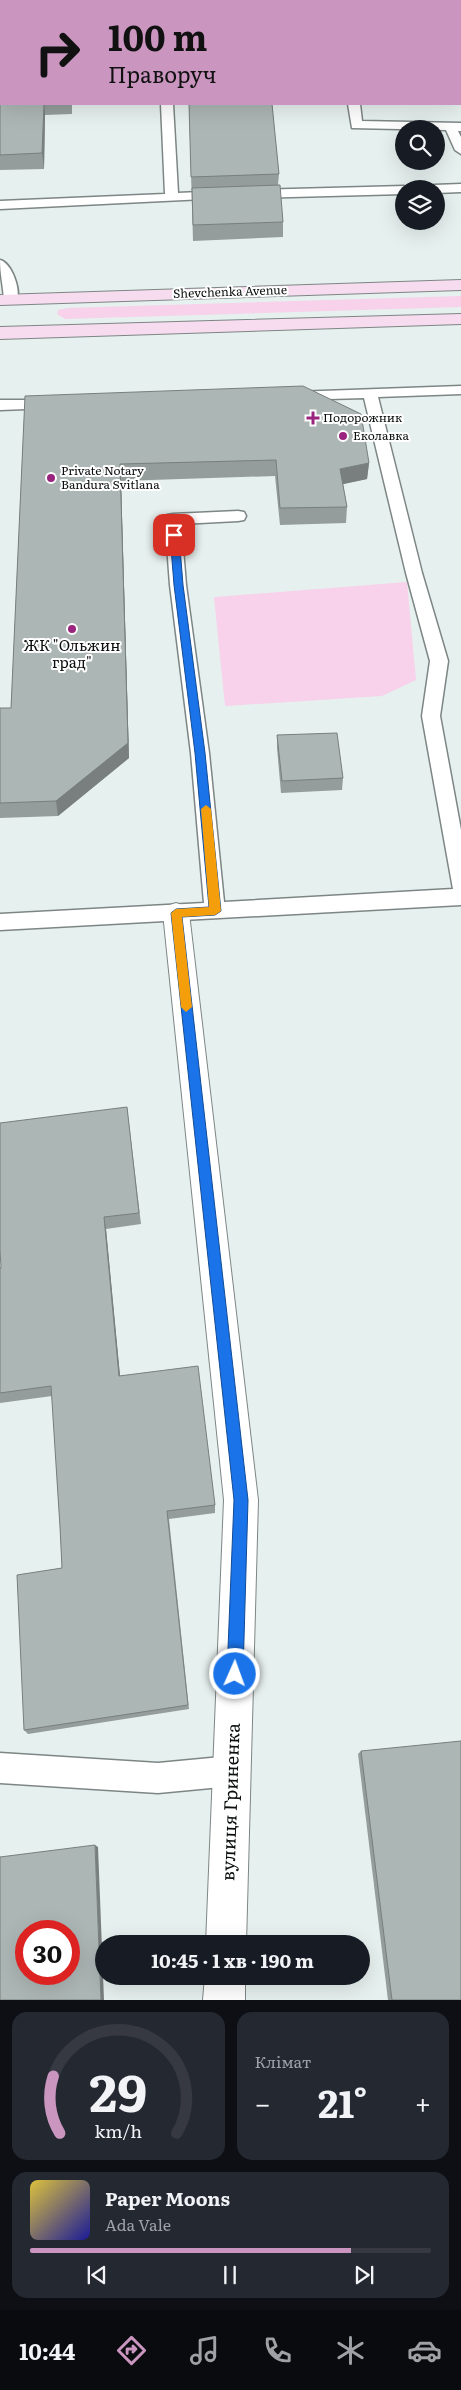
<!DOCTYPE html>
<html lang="uk">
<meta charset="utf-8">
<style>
:root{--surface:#171b24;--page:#242831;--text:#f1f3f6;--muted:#9ea1a6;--line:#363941;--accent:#ca96c0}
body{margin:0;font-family:Literata,serif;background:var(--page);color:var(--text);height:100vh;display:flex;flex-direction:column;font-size:19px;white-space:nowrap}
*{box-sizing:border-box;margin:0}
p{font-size:16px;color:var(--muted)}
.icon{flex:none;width:28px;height:28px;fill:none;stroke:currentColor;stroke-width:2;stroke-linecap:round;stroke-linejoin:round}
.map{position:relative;height:2000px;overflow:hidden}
.details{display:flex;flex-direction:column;gap:12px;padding:12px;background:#0d0f14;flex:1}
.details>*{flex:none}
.banner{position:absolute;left:0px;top:0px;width:461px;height:105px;box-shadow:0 5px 20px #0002;background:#ca96c0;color:#111;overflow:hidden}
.fabs{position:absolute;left:395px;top:120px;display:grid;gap:10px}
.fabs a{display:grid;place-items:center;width:50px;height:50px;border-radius:50%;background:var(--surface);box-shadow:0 5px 20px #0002;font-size:25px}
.speed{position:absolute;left:15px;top:1920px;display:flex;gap:10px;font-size:25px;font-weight:700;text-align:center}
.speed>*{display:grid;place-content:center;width:65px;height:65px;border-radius:50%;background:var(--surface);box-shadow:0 5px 20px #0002;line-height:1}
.speed .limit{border:8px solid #d22;background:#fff;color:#111}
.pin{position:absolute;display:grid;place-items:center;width:42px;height:42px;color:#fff;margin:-21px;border-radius:10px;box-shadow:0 2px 8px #0006}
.me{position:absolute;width:55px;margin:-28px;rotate:2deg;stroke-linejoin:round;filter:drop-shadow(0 0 4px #0008)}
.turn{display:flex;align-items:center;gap:18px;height:105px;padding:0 25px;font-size:22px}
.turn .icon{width:65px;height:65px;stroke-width:2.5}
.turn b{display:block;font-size:35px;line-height:42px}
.big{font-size:38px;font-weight:700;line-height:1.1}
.details .widget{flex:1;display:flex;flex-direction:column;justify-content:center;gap:8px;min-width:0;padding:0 18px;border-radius:15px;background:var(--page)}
.details .dial{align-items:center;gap:0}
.dial svg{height:130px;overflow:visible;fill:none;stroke:var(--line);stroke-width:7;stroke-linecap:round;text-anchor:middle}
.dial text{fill:var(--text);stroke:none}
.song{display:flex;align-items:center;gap:15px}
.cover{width:60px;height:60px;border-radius:8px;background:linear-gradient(135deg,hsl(50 70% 55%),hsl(240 70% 35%))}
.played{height:5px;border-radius:2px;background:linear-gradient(90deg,var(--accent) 80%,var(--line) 80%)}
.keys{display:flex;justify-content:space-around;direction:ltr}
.heat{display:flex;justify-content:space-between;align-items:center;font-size:28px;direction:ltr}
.details .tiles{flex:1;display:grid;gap:12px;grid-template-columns:1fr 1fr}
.widget:last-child{grid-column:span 2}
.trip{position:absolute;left:95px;top:1935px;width:275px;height:50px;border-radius:25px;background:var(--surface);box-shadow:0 5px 20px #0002;font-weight:700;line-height:50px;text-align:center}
.tabs{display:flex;height:80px;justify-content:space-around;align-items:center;background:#090b0e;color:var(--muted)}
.tabs .icon{width:35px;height:35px}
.tabs .active{color:var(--accent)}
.tabs b{font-size:22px;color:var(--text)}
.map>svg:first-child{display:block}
.green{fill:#f8d1ea}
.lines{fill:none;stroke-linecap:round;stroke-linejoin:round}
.lane-casing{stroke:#7d8685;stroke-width:3}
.street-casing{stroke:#7d8685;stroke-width:2}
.secondary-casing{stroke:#7d8685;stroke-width:2}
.lane{fill:#fff;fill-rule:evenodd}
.street{fill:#fff;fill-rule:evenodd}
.secondary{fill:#f7dcef;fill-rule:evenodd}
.wall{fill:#949d9b}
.shaded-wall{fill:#787f7e}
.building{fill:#acb6b4;stroke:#787f7e;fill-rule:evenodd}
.route{fill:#1a73e8;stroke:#114b97}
.slow{fill:#f59e0b}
.poi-dot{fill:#9b247f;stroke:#fff;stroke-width:2}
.labels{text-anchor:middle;stroke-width:4;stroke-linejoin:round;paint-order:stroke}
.far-street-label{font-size:12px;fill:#0b0e0e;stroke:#fff}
.far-poi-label{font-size:12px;fill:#0b0e0e;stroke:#fff;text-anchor:start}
.poi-label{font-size:15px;fill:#0b0e0e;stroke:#fff}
.near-street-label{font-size:18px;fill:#0b0e0e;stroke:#fff}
</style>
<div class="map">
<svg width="461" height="2000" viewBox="0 0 461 2000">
<rect width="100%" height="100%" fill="#e6f0ee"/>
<g class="green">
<polygon points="461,296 461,307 65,319 57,314 58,310 68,308"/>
<polygon points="407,582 416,680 382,696 225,706 214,597"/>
</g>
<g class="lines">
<defs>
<g id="lane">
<rect x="460" y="38" width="1" height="6"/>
<polygon points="161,104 173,104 178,193 220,191 226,195 225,198 0,209 0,201 165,194"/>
<polygon points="348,104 360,104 362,121 461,123 461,131 458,131 461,137 461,154 455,150 446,130 352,128"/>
<polygon points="461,184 461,192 436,193 436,189 428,189 434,185"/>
<polygon points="404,186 410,189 404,189 404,194 253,198 247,194 253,190"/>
<path d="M0,260C12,263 22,292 16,302L11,303L4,299C3,285 0,274 0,260Z"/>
<polygon points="461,386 461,394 378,397 422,573 448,661 440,716 461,830 461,905 0,930 0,914 204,903 191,753 170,585 165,519 167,515 173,514 238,511 244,512 246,516 244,520 238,521 181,524 186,585 209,753 224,902 453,889 422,716 430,661 406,573 364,398 294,400 287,396 294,392"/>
<polygon points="0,400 53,400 60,404 53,408 0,410"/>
<polygon points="0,1753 158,1763 232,1756 242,1761 247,1771 242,1781 232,1786 158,1793 0,1783"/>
</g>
<g id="street">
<polygon points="176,903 185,906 189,913 258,1500 246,1944 206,1944 224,1500 163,913 167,906"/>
<polygon points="205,1976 245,1976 245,2000 203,2000"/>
</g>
<g id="secondary">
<polygon points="461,280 461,290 0,305 0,295"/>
<polygon points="461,314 461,324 0,339 0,327"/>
</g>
</defs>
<use href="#lane" class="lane-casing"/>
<use href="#street" class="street-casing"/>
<use href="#secondary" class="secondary-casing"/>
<use href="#lane" class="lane"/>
<use href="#street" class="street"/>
<use href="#secondary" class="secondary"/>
</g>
<g class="wall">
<polygon points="0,0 69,0 69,1 1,1 1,17 0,17"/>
<polygon points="460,42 461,44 461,94 460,94"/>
<polygon points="0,100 1,104 72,104 72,114 45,115 44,169 0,170"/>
<polygon points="189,104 288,104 272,104 279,174 278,185 283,222 283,237 193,241"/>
<polygon points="25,396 369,463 367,479 343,484 347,507 346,523 280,525 275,476 121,481 129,758 58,816 0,818 0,708 11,708"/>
<polygon points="277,735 343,778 342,790 281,793 277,748"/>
<polygon points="127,1107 141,1224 106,1229 120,1376 215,1505 215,1513 169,1519 189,1709 28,1734 24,1730 62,1568 60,1527 52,1396 0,1403 0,1268"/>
<polygon points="361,1751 461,2000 388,2000 358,1754"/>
</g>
<g class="shaded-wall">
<polygon points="44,104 45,115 44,169 42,153"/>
<polygon points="369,463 367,479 339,485 340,469"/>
<polygon points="120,464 121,481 129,758 58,816 56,801"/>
<polygon points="104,1217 106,1229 121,1386 119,1376"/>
<polygon points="95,1845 98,1847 104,2000 101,2000"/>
</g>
<g class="building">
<polygon points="0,0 67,0 67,1 1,1 1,3 0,3"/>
<polygon points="460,42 461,44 461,79 460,79"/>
<polygon points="0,100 1,100 1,104 44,104 42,153 0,155"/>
<polygon points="189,104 272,104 279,174 191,177"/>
<polygon points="280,185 283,222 193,225 192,188"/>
<polygon points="303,386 361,414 369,463 340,469 347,507 280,508 276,460 120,464 128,743 56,801 0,803 0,708 11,708 25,396"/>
<polygon points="337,733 343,778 282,781 277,735"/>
<polygon points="127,1107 139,1213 104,1217 119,1376 198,1366 215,1505 167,1511 188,1705 24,1730 17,1575 62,1568 60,1527 51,1386 0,1393 0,1268 1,1268 0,1249 0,1123"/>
<polygon points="461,1741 461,2000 392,2000 361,1751"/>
<path d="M95,1845L101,2000H0V1857ZM26,1931H69V1974H26Z"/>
</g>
<polygon class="route" points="174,532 179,535 183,585 205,753 221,911 215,915 182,917 248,1500 243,1674 240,1680 235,1682 230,1680 227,1674 234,1500 171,913 176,909 209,907 195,753 174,585 170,535"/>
<polygon class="slow" points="206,805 211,809 221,911 215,915 182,917 192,1007 186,1012 181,1007 171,913 176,909 209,907 201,809"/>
<g class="poi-dot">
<path d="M310.5 410.5h5v5h5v5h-5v5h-5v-5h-5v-5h5z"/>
<circle cx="343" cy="436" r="5"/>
<circle cx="51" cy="478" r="5"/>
<circle cx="72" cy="629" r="5"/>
</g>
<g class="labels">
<g class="far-street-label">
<text transform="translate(230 292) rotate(-2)" y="4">Shevchenka Avenue</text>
</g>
<g class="far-poi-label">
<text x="323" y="422">Подорожник</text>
<text x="353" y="440">Еколавка</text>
<text x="61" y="475">Private Notary<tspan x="61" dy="14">Bandura Svitlana</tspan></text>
</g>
<g class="poi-label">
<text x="72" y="651">ЖК "Ольжин<tspan x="72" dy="17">град"</tspan></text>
</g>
<g class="near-street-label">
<text transform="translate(231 1802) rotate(-88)" y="6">вулиця Гриненка</text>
</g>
</g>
</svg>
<div class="fabs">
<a><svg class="icon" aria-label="search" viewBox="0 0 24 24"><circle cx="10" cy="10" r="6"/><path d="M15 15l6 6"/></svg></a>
<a><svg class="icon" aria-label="layers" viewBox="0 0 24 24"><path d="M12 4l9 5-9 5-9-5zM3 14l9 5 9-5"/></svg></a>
</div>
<div class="speed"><div class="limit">30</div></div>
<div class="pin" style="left:174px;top:535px;background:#d93025"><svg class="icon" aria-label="arrive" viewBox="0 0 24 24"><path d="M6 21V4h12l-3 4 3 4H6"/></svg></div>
<svg class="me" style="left:235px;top:1674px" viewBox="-20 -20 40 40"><circle r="17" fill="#1a73e8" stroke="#fff" stroke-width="3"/><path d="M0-11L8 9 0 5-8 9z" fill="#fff"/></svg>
<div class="trip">10:45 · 1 хв · 190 m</div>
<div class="banner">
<div class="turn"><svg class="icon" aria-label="right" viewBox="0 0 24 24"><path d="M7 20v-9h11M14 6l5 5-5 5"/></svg><div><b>100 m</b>Праворуч</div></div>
</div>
</div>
<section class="details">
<div class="tiles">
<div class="widget dial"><svg viewBox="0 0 100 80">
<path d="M14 69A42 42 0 1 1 86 69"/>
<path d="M14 69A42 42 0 0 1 10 34" stroke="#ca96c0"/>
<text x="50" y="56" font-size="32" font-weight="700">29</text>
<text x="50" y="72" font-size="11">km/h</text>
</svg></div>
<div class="widget"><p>Клімат</p>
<div class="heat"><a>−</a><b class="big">21°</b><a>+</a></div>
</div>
<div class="widget">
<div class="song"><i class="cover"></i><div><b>Paper Moons</b><p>Ada Vale</p></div></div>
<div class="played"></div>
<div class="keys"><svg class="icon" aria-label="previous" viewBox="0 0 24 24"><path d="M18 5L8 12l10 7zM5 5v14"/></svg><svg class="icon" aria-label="pause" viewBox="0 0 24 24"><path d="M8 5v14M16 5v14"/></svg><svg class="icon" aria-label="next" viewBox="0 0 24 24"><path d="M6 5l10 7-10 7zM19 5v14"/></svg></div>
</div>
</div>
</section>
<nav class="tabs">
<b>10:44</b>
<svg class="icon active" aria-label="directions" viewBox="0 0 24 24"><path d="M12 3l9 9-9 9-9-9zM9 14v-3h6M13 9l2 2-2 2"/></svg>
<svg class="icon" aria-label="music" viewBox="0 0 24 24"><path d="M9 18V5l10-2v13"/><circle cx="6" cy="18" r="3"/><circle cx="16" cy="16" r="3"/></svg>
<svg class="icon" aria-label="phone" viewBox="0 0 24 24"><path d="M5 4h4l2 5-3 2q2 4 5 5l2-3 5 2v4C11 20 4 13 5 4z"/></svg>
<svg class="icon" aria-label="climate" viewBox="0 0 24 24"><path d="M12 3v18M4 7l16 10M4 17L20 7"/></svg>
<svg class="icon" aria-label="car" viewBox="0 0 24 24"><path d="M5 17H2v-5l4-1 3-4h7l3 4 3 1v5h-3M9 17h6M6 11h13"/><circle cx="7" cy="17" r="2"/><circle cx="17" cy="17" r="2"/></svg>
</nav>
